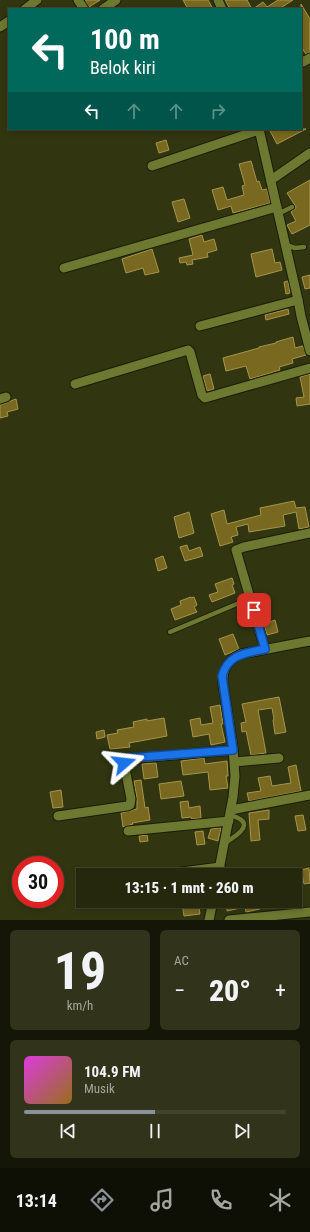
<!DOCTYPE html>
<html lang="id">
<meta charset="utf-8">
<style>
:root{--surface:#25280d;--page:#31341b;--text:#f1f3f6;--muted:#a3a69d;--line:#42442e;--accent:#8c9099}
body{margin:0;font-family:"Roboto Condensed",sans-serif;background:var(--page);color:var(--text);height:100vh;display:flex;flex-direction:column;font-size:15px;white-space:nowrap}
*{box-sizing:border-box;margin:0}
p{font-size:13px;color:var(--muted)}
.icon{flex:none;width:22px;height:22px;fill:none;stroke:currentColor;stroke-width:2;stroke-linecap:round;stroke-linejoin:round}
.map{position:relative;height:920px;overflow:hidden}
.panel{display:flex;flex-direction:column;gap:10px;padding:10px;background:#141607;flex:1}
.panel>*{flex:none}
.guide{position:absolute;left:8px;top:8px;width:294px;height:122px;border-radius:0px;box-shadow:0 2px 6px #0003,0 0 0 1px var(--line);background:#00695c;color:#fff;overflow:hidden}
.speed{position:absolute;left:12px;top:856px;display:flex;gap:8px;font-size:20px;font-weight:700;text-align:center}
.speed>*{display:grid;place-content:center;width:52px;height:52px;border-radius:50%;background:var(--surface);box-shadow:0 2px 6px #0003,0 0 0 1px var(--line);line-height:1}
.speed .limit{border:6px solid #d22;background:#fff;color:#111}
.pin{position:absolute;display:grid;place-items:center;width:34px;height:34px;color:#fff;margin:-17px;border-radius:8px;box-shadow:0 2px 6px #0006}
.me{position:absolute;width:44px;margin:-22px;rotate:73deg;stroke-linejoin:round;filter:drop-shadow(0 0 3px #0008)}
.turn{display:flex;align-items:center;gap:14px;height:84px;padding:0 16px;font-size:18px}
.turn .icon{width:52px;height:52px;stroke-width:2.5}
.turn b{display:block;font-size:28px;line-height:34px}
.lanes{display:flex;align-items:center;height:38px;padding:0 16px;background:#0003;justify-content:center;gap:20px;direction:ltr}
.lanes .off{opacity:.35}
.big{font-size:30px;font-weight:800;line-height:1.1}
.panel .widget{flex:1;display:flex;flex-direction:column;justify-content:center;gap:6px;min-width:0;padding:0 14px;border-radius:6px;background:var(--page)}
.panel .dial{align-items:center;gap:0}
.dial b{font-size:52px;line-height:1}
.song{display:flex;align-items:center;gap:12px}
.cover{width:48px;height:48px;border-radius:6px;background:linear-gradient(135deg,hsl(300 70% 55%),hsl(40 70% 35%))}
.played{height:4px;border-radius:2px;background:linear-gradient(90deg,var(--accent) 50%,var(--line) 50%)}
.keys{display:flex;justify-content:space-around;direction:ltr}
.heat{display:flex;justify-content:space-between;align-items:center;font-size:22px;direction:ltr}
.panel .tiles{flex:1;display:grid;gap:10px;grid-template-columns:1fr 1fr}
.widget:last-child{grid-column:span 2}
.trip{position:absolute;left:76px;top:868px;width:226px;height:40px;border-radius:0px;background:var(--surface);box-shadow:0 2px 6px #0003,0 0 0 1px var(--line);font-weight:800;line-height:40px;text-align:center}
.dock{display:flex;height:64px;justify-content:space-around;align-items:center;background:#0f1005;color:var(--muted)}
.dock .icon{width:28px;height:28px}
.dock .on{color:var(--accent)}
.dock b{font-size:18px;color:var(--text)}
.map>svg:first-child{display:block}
.building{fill:#786820;stroke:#a6954c}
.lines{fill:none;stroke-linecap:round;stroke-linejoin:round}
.service-casing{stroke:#191d06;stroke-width:6}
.minor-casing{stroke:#191d06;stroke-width:11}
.service{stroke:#6d7831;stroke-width:4.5}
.minor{stroke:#6d7831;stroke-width:9}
.route-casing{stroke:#114b97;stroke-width:10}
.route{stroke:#1a73e8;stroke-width:7}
</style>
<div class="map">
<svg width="310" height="920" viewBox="0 0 310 920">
<rect width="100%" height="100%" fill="#313611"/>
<g class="building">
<polygon points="85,0 100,0 89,7"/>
<polygon points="183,0 208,0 213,9 188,9"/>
<polygon points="225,0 247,0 252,9 230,9"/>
<polygon points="278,0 293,0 279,9 253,9 263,2 267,7"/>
<polygon points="301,4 310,19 310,52 306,54 301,47"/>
<polygon points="269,129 306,129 277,144"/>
<polygon points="166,140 169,150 159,153 156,143"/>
<polygon points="251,161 257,182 259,181 262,190 267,189 270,203 233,213 231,206 218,210 212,190 223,187 227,200 244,195 242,186 245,185 239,164"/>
<polygon points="310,180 310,225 292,234 287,225 296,221 291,212 295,209 296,207 287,193"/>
<polygon points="184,199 190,218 178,222 172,202"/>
<polygon points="202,235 204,242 214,239 217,250 207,253 208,257 192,260 193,264 187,265 186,262 180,263 179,258 193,255 189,239"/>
<polygon points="152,249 159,272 145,275 143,268 126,273 122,259"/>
<polygon points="272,249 275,263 280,262 282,270 256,277 251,254"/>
<polygon points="310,275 310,288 305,289 302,277"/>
<polygon points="288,281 290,293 286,294 284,282"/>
<polygon points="288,309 289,314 266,320 265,315"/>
<polygon points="293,337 295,348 303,346 306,355 292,359 293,363 279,367 280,370 250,379 246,366 226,371 223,358 259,348 259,347 276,343 276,342"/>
<polygon points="210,374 214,389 207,391 203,376"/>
<polygon points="310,374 310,404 297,406 296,398 304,397 300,377"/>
<polygon points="16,399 18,409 7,412 8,416 0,418 0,405"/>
<polygon points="294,501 296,508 305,507 309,527 299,529 296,512 283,515 285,526 249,532 248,524 236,527 238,535 231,537 233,542 220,546 211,514 224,510 227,524 261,515 260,508"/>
<polygon points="189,512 194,533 179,538 174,517"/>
<polygon points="187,545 189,551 200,547 203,556 185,561 180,547"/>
<polygon points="163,556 167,568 158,571 155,559"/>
<polygon points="232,578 234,584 232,585 235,593 212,602 209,595 218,592 215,584"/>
<polygon points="191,597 191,598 194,597 197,605 194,607 197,612 175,620 171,609 181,605 180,601"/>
<polygon points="275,620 278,632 267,635 264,624"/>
<polygon points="233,634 239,649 225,655 219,639"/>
<polygon points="279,697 286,732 275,734 273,720 274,719 272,708 258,710 266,753 251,755 246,731 242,732 241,723 246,722 242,704"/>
<polygon points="220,705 223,724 221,724 225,742 211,745 209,734 193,737 190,720 200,718 201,725 213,723 210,707"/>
<polygon points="164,718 167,736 129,743 130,747 110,749 107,735 118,733 117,730 134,727 133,722 147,719 147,721"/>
<polygon points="104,730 105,737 97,739 96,732"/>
<polygon points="204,758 205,764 227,761 228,776 226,776 228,788 210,790 208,772 183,775 181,761"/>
<polygon points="156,763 158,777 144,779 142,764"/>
<polygon points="296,765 301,791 249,801 247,793 261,791 258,778 270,776 272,786 291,783 288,767"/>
<polygon points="141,780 145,808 148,807 150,820 132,823 133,824 123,827 121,813 137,809 137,798 134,781"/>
<polygon points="181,781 184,796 161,799 159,784"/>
<polygon points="61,790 63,807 53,808 50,792"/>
<polygon points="188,801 189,808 200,806 201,818 192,819 191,817 182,818 180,802"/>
<polygon points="269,810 269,819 258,820 260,840 251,841 249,813"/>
<polygon points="303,815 306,830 298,831 295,816"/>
<polygon points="219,828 221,828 218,841 208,838 211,829"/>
<polygon points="203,831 205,844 197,845 195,832"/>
<polygon points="147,835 148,841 140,842 139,836"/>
<polygon points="309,868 310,883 304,884 301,870"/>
<polygon points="198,901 200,914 184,916 182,904"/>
<polygon points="241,901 259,901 260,909 246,912 245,907 227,911 226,904"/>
</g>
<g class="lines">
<defs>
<g id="service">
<polyline points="278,214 292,207"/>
<polyline points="286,245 295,248 304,247"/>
<polyline points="170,632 251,598"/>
<path d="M225,843C231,839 253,827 240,819C237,817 233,816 230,815"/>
</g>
<g id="minor">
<polyline points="78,0 84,9"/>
<polyline points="218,0 222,9"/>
<polyline points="25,9 37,0"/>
<polyline points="103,9 116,0"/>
<polyline points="0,27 9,21"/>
<polyline points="301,60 303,62 310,58"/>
<polyline points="259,129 298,300 301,316 310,351"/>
<polyline points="152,166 259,130"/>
<polyline points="271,180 310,153"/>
<polyline points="64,268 277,207"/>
<polyline points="200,326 298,300"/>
<polyline points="75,384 188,350 190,352 202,395 205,398 310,368"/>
<polyline points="0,399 6,397"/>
<polyline points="265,649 236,550 244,547 310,533"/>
<polyline points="235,762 279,758"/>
<polyline points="231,810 310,795"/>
<polyline points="58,816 127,806 130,805 131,799 124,763 125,760 127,759 233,750"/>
<polyline points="128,831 229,821"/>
<polyline points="159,875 220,867"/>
<path d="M218,875L233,797L235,776L233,748L223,684C222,669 228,660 241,654L310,641"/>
<polyline points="209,920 213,901"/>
<polyline points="229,920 310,912"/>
</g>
</defs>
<use href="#service" class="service-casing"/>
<use href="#minor" class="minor-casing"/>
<use href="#service" class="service"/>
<use href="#minor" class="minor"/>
</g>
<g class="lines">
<defs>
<path id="route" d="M124,763L126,759L128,758L233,750L222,676C228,654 246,653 265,649L254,610"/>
</defs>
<use href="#route" class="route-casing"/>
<use href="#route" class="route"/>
</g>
</svg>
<div class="speed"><div class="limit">30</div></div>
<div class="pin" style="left:254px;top:610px;background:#d93025"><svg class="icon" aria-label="arrive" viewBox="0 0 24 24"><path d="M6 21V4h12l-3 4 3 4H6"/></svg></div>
<svg class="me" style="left:124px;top:763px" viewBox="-20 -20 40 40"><path d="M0-17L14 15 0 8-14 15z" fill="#1a73e8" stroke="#fff" stroke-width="4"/></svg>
<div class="trip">13:15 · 1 mnt · 260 m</div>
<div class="guide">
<div class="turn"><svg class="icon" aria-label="left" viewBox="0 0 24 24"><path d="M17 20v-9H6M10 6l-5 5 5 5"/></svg><div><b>100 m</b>Belok kiri</div></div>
<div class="lanes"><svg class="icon" aria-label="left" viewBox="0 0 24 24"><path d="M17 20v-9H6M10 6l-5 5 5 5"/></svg><svg class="icon off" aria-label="ahead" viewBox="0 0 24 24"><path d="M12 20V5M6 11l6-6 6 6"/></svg><svg class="icon off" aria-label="ahead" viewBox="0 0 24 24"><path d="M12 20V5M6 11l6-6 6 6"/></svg><svg class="icon off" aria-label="right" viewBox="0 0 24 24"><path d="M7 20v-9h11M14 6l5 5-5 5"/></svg></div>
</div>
</div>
<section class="panel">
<div class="tiles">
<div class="widget dial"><b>19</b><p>km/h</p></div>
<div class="widget"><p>AC</p>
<div class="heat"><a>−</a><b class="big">20°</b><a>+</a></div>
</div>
<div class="widget">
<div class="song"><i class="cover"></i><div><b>104.9 FM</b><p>Musik</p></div></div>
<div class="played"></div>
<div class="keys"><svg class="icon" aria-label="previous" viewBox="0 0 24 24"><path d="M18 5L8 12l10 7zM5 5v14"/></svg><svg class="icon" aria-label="pause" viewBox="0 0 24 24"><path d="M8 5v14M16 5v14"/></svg><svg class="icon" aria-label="next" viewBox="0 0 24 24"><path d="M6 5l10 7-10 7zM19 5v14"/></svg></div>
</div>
</div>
</section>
<nav class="dock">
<b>13:14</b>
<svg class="icon on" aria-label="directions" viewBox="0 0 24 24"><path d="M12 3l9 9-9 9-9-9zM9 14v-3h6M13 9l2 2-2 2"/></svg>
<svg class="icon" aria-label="music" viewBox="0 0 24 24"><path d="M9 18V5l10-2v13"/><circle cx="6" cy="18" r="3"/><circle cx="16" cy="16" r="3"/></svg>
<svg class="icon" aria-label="phone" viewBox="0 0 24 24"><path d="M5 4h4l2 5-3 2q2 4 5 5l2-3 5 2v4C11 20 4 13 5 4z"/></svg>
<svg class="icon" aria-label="climate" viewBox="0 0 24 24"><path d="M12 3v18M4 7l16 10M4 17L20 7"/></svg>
</nav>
